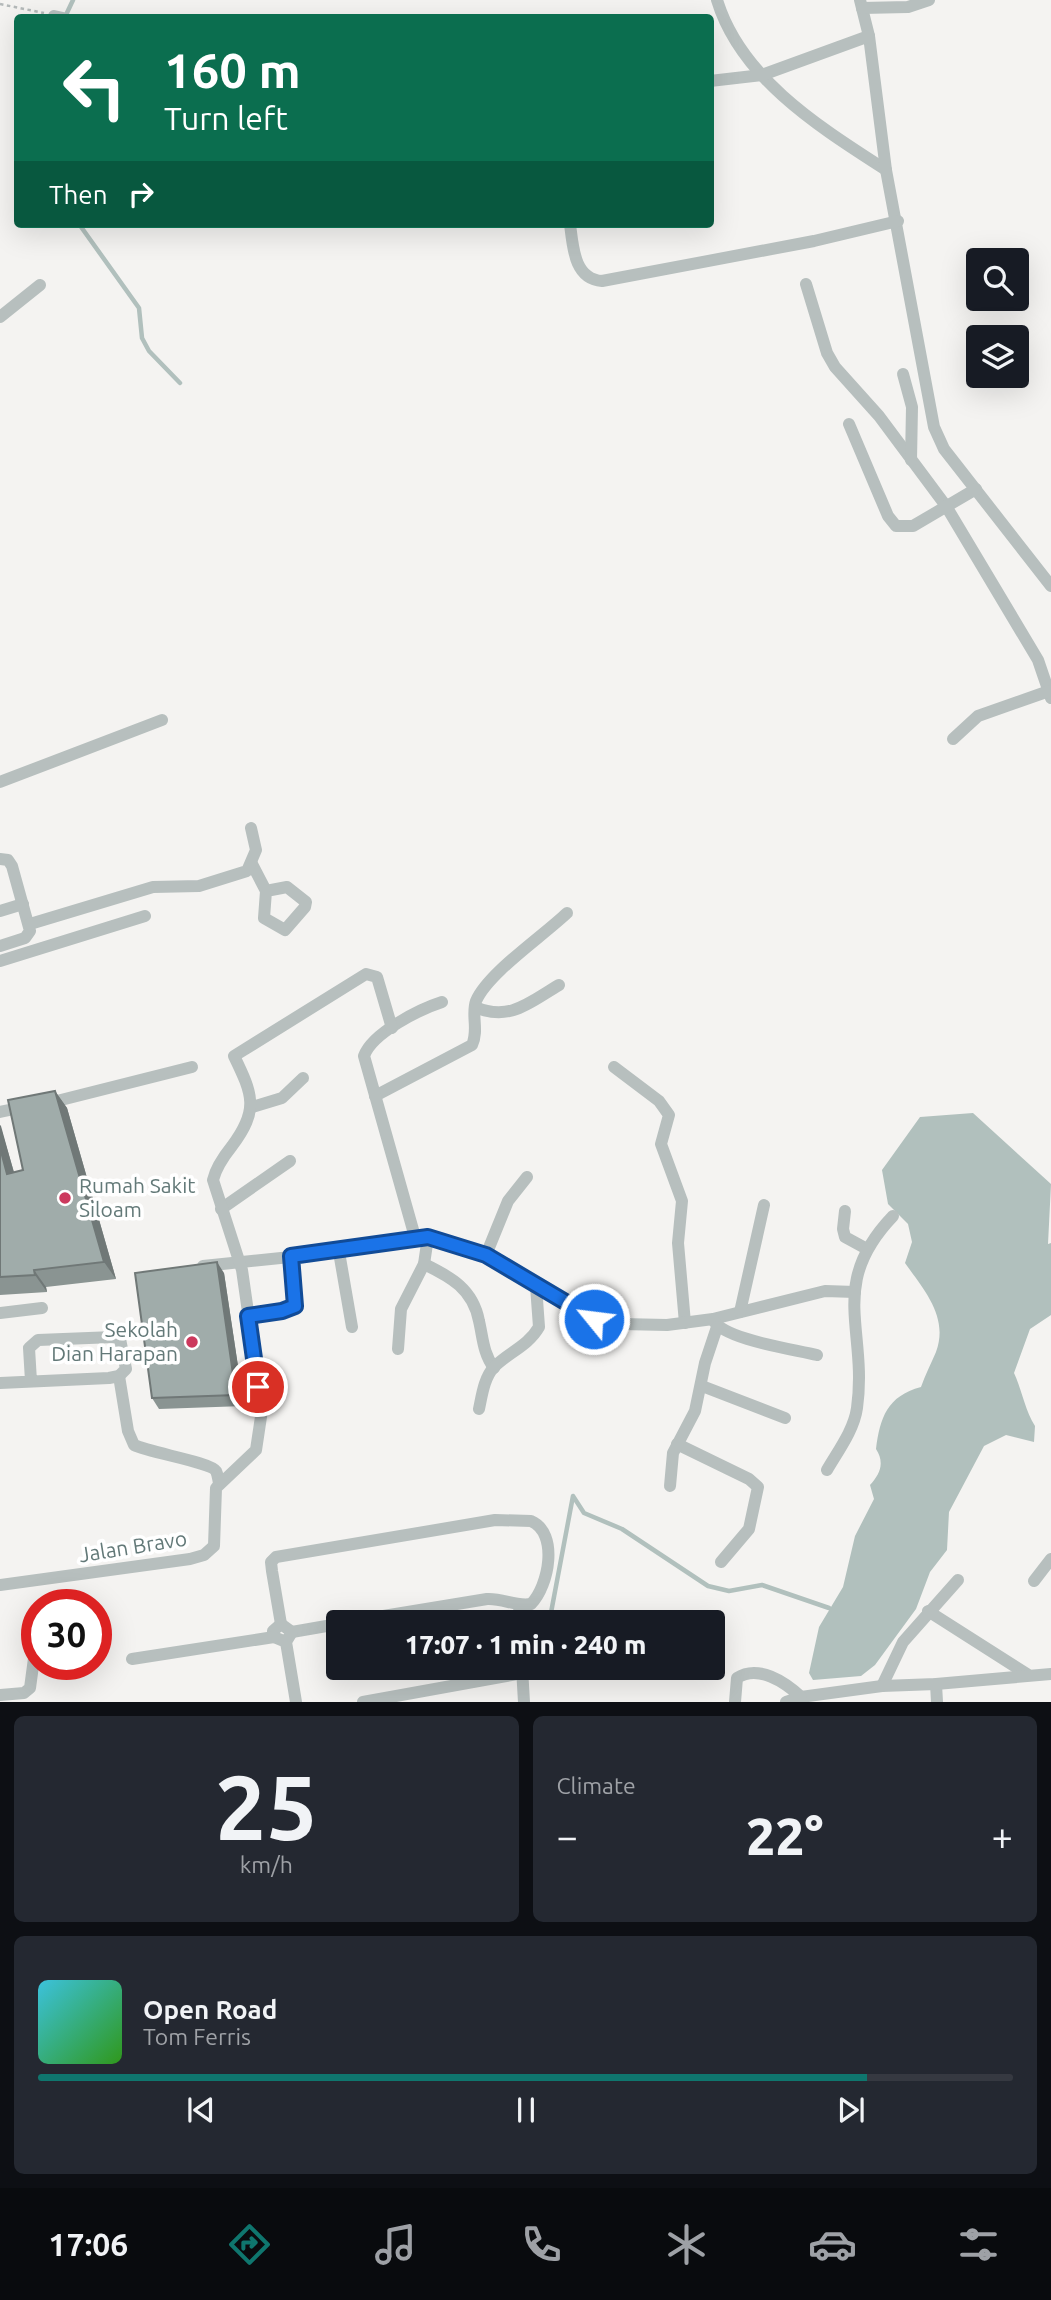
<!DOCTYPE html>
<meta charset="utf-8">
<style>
:root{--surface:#171b24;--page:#242831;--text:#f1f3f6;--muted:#9ea1a6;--line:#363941;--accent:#0f766e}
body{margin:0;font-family:Ubuntu,sans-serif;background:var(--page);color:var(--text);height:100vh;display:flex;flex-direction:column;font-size:26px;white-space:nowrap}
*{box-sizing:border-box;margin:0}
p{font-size:23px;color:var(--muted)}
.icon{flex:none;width:38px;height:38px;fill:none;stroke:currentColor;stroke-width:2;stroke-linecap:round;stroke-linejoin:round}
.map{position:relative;height:1702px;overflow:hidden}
.details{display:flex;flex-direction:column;gap:14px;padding:14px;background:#0d0f14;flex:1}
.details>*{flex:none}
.top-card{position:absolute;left:14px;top:14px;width:700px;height:214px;border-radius:7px;box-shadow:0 7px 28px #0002;background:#0b6e4f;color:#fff;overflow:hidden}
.fabs{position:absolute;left:966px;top:248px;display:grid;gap:14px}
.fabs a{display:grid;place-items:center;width:63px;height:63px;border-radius:7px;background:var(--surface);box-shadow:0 7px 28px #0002;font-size:35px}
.speed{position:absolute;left:21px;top:1589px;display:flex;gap:14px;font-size:35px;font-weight:700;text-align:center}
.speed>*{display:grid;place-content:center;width:91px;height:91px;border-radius:50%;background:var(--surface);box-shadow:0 7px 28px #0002;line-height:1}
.speed .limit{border:10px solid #d22;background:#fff;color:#111}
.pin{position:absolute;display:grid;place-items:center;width:60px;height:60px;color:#fff;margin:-30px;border:4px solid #fff;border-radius:50%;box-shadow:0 2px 7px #0007}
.me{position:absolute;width:77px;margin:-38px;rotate:299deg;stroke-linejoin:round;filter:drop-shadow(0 0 5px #0008)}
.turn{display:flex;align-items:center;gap:24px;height:147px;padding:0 35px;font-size:32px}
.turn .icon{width:91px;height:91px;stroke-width:2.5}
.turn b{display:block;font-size:49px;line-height:60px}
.then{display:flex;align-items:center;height:66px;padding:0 35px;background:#0003;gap:14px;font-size:26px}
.big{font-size:52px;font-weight:800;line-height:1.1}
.details .tile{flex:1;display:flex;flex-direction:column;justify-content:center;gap:10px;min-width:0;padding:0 24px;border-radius:10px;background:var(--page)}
.details .dial{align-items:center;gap:0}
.dial b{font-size:91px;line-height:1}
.song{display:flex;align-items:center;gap:21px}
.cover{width:84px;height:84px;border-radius:10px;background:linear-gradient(135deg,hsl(190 70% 55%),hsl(110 70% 35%))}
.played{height:7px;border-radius:4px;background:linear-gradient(90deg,var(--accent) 85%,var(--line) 85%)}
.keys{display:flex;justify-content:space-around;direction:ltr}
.heat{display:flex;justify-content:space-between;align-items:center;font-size:38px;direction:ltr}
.details .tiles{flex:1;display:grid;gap:14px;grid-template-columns:1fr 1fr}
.tile:last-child{grid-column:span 2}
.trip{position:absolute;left:326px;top:1610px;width:399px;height:70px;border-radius:7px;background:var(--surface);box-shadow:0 7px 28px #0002;font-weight:800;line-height:70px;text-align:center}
.menu{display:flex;height:112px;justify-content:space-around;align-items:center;background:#090b0e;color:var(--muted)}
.menu .icon{width:49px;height:49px}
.menu .current{color:var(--accent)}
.menu b{font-size:32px;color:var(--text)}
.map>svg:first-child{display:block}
.water{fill:#b1c0bd}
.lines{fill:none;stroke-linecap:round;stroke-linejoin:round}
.stream{stroke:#b1c0bd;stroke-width:4.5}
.path{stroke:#b4b9b9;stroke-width:2.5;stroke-dasharray:3.5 3.5;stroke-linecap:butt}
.minor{stroke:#b7bfbe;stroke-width:12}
.wall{fill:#8a9492}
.shaded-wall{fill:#707877}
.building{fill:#a0acaa;stroke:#707877;stroke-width:2}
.route-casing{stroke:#114b97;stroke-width:18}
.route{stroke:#1a73e8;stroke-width:12}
.poi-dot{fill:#cc395d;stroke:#fff;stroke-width:2.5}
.labels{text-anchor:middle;stroke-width:7;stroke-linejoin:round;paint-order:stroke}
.poi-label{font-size:21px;fill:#637978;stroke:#fff;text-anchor:start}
.street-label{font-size:21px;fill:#637978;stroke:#fff}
</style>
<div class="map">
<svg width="1051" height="1702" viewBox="0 0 1051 1702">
<rect width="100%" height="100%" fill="#f4f3f1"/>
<path class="water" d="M973,1113L1051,1184L1048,1244L1051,1243V1315L1030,1329L1014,1373C1022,1390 1025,1411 1035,1426L1034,1442L1006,1435L984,1446L949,1512L947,1550L930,1572L916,1609L875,1665L861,1676L813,1680L809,1673L819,1627L843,1587L855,1536L874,1499L870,1485C880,1474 885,1463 876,1449C880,1418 887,1396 921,1387C925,1375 931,1364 936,1352C949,1317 924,1290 905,1263L912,1242L908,1224L888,1204L882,1170L920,1117Z"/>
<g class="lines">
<g class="stream">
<polyline points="65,17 73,0"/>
<polyline points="79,224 139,308 142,338 149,351 180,383"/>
<polyline points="550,1618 573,1496 584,1513 622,1529 708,1586 729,1591 762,1585 829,1608"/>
</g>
<polyline class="path" points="0,4 44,13"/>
<g class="minor">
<path d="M717,0C741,79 821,128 886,170"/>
<polyline points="860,0 869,36 886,170 934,427 944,449 1051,586"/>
<polyline points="862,8 908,7 929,0"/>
<polyline points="54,16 63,18"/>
<polyline points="710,81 762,75 869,36"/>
<path d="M570,224C573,247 574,279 602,281L814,241L898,221"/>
<polyline points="806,284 827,353 835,367 879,416 946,506 1038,660 1051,698"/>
<polyline points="0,317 40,285"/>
<polyline points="903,374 912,407 911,460"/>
<polyline points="849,424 888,516 896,526 913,526 976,489"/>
<polyline points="953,739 978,716 1049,691"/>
<polyline points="0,782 162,720"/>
<polyline points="0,859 8,860 12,866 30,931 25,938 0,946"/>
<polyline points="252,864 266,891 264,918 285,930 305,907 306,902 287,887 266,891"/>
<polyline points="0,911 23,904"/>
<polyline points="30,924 153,887 199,886 247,871 256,850 251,828"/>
<polyline points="0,961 145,916"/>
<path d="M475,1007C510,1022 530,1002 559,985"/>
<polyline points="614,1067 659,1101 669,1115 661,1144 682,1201 678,1243 685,1323"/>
<path d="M375,1096L472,1045C479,1030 471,1015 476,1001C488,973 543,936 567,913"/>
<polyline points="49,1103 192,1067"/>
<polyline points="252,1107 282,1098 303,1078"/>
<polyline points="0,1112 24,1107"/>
<polyline points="221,1209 290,1161"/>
<polyline points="845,1211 843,1229 845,1237 867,1249"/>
<path d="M415,1237L364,1056C372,1033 420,1009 442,1002"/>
<polyline points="339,1252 352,1327"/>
<polyline points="486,1255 508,1201 527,1177"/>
<path d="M424,1264C451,1277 473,1289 479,1321C483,1338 483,1353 494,1368"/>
<polyline points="203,1266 339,1252 415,1237 452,1243 486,1255 579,1312 594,1319 621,1324 667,1325 713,1319 825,1291 855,1292"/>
<polyline points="740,1312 764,1205"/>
<polyline points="0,1313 42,1308"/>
<polyline points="249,1316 282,1312 294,1306 291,1256"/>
<path d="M713,1320C725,1340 793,1349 817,1355"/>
<polyline points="398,1349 401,1309 424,1264 428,1237"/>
<path d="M119,1376L128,1431L134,1445C151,1453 210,1462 216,1471C218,1475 218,1479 219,1483"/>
<polyline points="0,1383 109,1378 119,1376 126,1369 120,1339 114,1337 38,1340 29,1348 31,1381"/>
<polyline points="702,1386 785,1418"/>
<path d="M479,1409C482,1395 484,1378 494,1367C509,1352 528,1346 539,1327L536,1286"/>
<polyline points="677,1444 749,1479 758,1487 749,1529 721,1562"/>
<path d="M827,1470C838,1451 854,1430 857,1408C868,1329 827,1285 893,1216"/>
<polyline points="670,1486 673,1453 695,1411 705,1363 717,1327"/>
<polyline points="1034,1581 1051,1559"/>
<path d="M0,1585L190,1559L204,1555L214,1546L216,1488L256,1450L262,1410L242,1270L213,1180C216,1167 224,1156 232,1146C259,1110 253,1095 234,1056L366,974L377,977L392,1028"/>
<polyline points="519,1605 520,1622"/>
<polyline points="928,1611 1027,1674"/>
<path d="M281,1624L272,1571L271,1562L276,1557L495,1520L531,1521C559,1533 549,1586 531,1604C516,1607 503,1598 487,1599L347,1622"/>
<polyline points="292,1632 338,1624"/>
<polyline points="286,1642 274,1637 273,1631 281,1624 292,1632 286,1642 296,1702"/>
<polyline points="132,1659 274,1637"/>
<polyline points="522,1668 524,1702"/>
<polyline points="936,1684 937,1702"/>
<polyline points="882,1686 903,1642 958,1580"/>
<polyline points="0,1695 24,1693 30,1688 37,1636"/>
<polyline points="801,1697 882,1686 936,1684 1051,1674"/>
<polyline points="363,1702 551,1668"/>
<path d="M735,1702L737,1678C758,1664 785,1682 801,1697L786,1702"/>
</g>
</g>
<g class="wall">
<polygon points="55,1091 67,1108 116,1279 46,1287 47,1292 0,1295 0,1125 14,1172 23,1170"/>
<polygon points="224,1273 244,1406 159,1409 152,1398"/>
</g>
<g class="shaded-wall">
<polygon points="55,1091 67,1108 116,1279 104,1262"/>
<polygon points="0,1125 1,1126 19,1191 7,1174 0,1148"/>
<polygon points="217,1262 224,1273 244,1406 236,1395"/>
<polygon points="34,1270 46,1287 47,1292 35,1275"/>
</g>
<g class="building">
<polygon points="55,1091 104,1262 34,1270 35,1275 0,1277 0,1148 7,1174 23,1170 8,1100"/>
<polygon points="217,1262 236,1395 152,1398 135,1273"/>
</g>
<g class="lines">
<defs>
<polyline id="route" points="258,1387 248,1316 282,1311 295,1306 291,1256 428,1237 486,1255 594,1319"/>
</defs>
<use href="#route" class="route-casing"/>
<use href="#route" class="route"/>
</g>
<g class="poi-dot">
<circle cx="65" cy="1198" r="7"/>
<circle cx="192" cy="1342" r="7"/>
</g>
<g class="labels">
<g class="poi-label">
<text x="79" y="1193">Rumah Sakit<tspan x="79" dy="24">Siloam</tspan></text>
<text x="178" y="1337" text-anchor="end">Sekolah<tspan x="178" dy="24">Dian Harapan</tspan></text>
</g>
<g class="street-label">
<text transform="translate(133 1547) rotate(-9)" y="7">Jalan Bravo</text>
</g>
</g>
</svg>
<div class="fabs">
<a><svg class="icon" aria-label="search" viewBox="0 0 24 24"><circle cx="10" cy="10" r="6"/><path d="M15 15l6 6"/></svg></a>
<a><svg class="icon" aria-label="layers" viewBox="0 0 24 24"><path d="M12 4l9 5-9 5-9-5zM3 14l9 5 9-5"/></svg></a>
</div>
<div class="speed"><div class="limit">30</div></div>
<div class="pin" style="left:258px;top:1387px;background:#d93025"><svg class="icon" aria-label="arrive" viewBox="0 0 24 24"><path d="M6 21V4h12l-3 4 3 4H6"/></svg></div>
<svg class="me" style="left:594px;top:1319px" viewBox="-20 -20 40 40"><circle r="17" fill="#1a73e8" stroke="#fff" stroke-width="3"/><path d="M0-11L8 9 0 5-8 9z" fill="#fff"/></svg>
<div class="trip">17:07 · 1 min · 240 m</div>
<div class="top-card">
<div class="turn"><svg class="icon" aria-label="left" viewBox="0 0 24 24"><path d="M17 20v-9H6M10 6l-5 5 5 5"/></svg><div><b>160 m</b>Turn left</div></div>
<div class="then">Then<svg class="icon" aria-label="right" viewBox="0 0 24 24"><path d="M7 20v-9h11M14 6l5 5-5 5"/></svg></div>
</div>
</div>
<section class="details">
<div class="tiles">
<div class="tile dial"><b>25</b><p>km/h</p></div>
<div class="tile"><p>Climate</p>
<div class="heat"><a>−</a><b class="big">22°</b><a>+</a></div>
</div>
<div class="tile">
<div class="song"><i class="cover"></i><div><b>Open Road</b><p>Tom Ferris</p></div></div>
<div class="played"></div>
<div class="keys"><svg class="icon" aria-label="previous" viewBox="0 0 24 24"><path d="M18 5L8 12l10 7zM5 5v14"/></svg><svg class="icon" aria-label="pause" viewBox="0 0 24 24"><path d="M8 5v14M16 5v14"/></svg><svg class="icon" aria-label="next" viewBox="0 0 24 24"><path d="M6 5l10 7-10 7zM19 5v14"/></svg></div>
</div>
</div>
</section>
<nav class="menu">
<b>17:06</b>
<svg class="icon current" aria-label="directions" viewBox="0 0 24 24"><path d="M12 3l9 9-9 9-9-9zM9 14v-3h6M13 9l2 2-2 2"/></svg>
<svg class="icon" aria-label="music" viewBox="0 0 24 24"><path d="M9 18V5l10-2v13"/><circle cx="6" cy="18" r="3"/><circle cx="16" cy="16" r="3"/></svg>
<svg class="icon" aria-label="phone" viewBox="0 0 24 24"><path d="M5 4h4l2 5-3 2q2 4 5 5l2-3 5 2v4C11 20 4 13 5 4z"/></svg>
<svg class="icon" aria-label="climate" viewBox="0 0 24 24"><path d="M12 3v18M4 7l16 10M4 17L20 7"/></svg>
<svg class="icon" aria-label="car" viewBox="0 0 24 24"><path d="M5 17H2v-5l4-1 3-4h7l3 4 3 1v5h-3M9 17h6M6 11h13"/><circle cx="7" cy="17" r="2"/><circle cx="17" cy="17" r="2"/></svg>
<svg class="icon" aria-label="filters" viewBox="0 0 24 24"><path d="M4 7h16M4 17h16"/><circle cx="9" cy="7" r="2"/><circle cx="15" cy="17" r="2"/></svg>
</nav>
